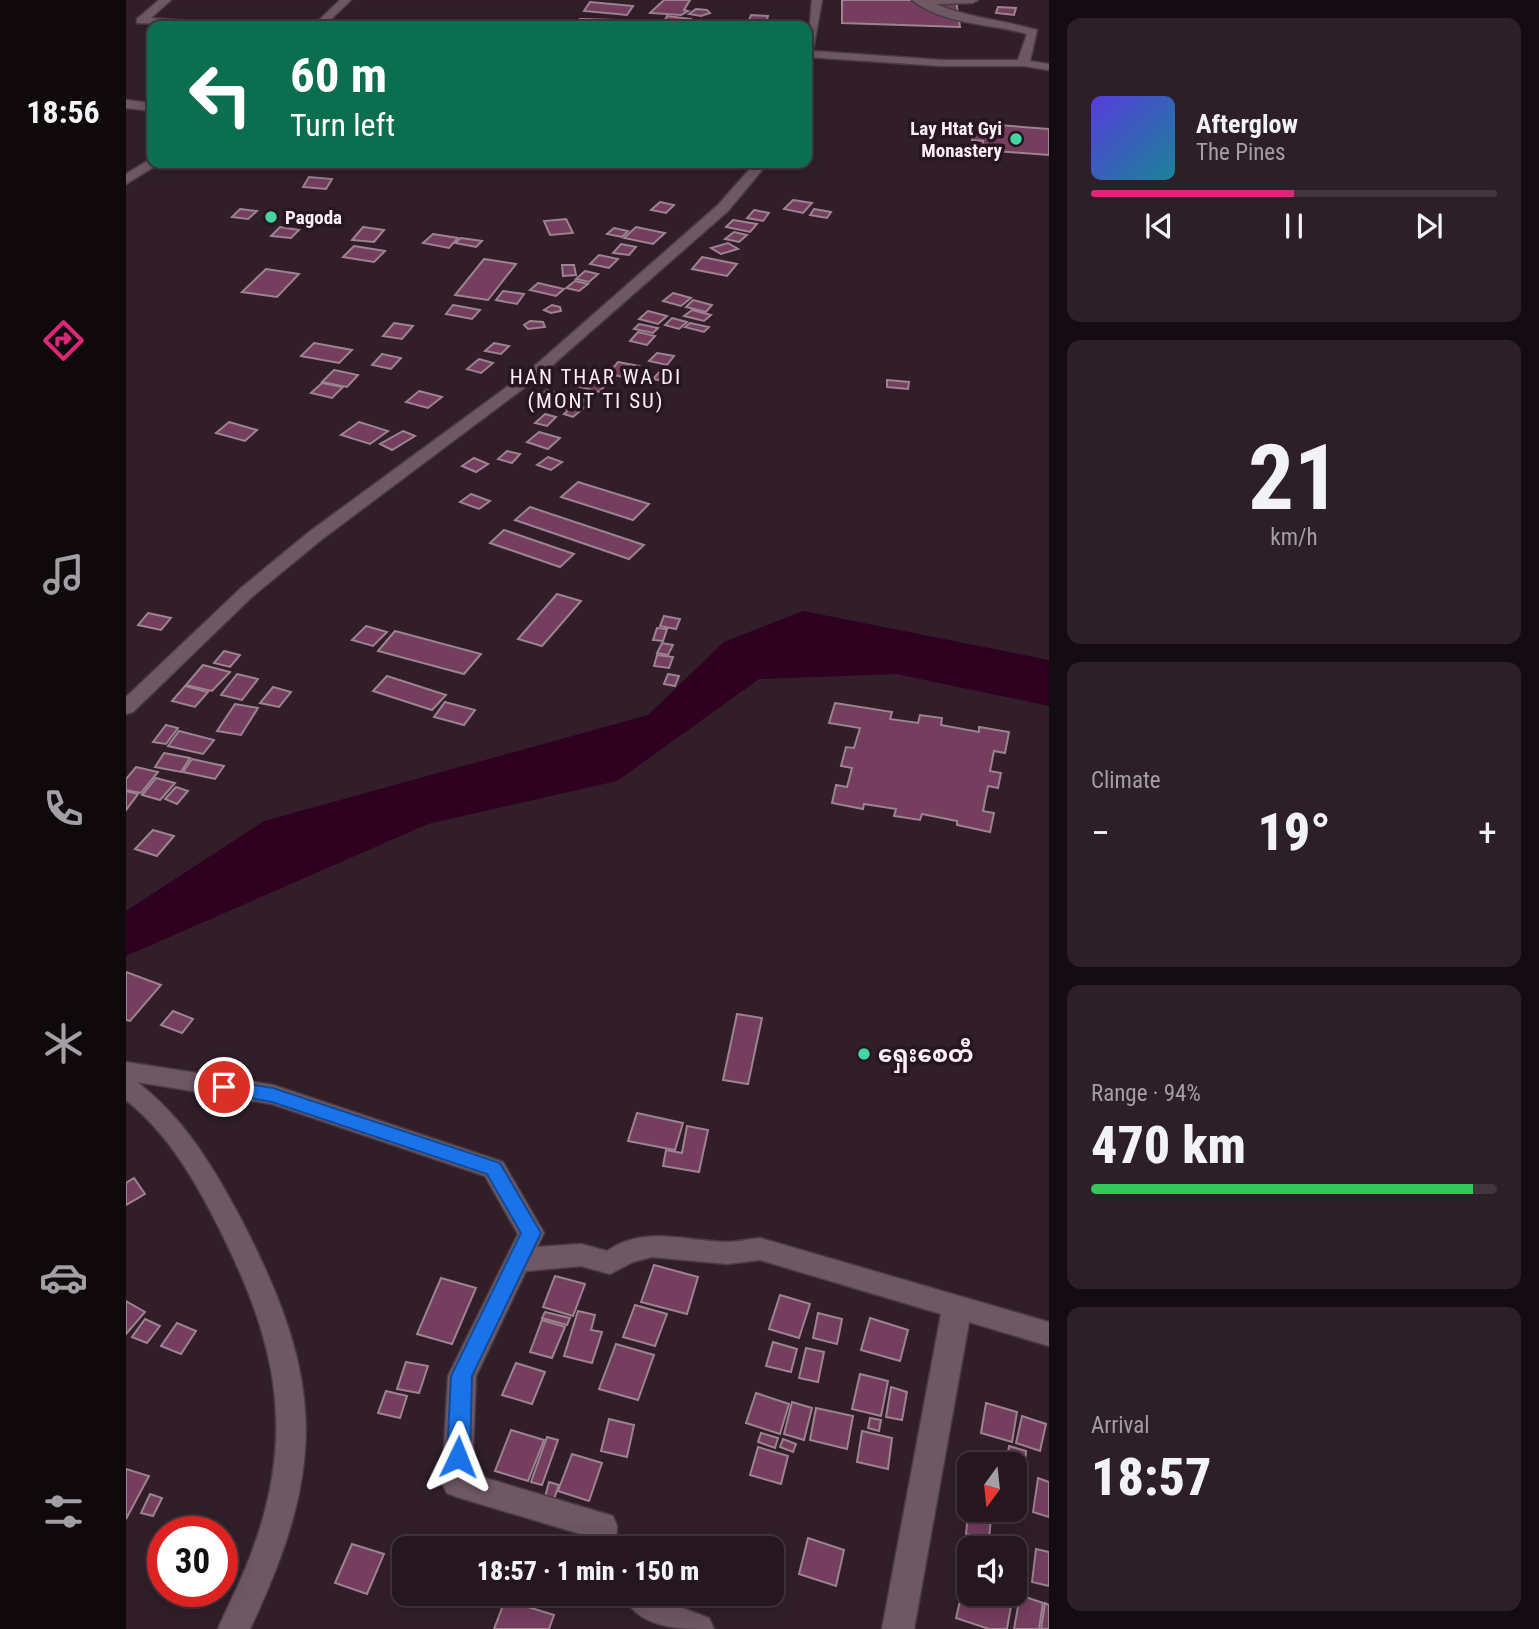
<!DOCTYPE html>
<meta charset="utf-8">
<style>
:root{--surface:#25161f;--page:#2d1f28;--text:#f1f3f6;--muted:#a39fa4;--line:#42353d;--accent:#db2777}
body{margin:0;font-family:"Roboto Condensed","Noto Sans Myanmar",sans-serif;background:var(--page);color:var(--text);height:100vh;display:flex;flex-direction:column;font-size:26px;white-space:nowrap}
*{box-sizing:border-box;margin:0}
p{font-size:23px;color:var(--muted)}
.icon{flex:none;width:38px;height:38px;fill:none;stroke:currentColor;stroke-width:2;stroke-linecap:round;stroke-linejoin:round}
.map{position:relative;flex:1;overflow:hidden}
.panel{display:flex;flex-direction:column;gap:18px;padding:18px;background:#140c11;width:490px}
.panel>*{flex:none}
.banner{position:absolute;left:21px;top:21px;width:665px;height:147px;border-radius:14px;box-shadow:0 4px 18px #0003,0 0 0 2px var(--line);background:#0b6e4f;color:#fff;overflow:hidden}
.needle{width:46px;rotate:195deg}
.controls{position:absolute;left:831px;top:1452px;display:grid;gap:14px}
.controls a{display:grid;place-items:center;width:70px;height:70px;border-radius:14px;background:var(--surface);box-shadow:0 4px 18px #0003,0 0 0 2px var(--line);font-size:35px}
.speed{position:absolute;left:21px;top:1516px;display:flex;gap:14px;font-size:35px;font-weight:700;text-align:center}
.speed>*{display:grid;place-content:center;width:91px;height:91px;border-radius:50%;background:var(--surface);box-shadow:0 4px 18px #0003,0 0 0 2px var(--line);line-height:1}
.speed .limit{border:10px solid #d22;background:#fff;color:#111}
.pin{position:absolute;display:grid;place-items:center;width:60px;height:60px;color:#fff;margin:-30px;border:4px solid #fff;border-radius:50%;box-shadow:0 2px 7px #0007}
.me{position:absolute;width:77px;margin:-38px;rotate:2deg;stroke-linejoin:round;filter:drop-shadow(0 0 5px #0008)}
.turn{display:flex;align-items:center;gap:24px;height:147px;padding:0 28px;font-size:32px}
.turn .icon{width:91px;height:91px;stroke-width:2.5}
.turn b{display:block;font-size:49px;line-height:60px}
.big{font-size:52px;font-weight:800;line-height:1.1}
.panel .card{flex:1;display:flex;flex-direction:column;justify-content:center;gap:10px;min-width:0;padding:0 24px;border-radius:14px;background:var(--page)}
.panel .dial{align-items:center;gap:0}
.dial b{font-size:91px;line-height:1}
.song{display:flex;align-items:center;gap:21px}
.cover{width:84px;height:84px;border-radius:10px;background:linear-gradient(135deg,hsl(250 70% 55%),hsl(190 70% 35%))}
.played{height:7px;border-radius:4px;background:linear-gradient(90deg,var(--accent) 50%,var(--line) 50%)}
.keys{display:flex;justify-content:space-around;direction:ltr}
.heat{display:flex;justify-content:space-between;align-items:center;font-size:38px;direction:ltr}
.charge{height:10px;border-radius:5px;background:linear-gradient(90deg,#34c759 94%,var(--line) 0)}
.trip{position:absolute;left:266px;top:1536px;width:392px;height:70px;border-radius:14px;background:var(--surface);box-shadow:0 4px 18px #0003,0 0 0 2px var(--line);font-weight:800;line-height:70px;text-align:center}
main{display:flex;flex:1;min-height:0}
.tabs{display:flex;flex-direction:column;width:126px;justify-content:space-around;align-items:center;background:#0f090c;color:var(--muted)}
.tabs .icon{width:49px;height:49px}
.tabs .on{color:var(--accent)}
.tabs b{font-size:32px;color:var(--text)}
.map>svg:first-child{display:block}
.water{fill:#2f001f}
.building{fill:#753e5f;stroke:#9b838f;stroke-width:2}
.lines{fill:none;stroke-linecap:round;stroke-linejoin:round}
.minor-casing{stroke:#4b3b44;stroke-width:3}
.minor{fill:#6e5864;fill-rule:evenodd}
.route{fill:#1a73e8;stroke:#114b97;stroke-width:2}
.poi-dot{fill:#43d4a0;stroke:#271520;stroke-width:2.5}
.labels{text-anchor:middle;stroke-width:7;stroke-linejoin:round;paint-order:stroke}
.far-poi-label{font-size:19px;font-weight:bold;fill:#fceff6;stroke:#271520;text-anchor:end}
.far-quarter-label{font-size:21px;letter-spacing:2px;fill:#fceff6;stroke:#271520}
.poi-label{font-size:23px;font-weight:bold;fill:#fceff6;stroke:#271520;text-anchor:start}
</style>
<main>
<nav class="tabs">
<b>18:56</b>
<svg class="icon on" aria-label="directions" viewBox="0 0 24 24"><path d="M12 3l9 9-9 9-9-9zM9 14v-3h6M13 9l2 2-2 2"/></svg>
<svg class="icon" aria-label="music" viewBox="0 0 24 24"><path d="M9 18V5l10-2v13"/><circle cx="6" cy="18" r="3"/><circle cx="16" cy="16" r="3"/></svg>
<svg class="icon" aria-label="phone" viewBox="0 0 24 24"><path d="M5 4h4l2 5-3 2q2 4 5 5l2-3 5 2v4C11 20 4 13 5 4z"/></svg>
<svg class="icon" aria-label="climate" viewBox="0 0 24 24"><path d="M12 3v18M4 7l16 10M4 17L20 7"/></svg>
<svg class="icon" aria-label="car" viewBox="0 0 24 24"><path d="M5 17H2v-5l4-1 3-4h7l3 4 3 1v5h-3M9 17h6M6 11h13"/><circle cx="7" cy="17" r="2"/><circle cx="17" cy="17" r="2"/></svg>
<svg class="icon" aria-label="filters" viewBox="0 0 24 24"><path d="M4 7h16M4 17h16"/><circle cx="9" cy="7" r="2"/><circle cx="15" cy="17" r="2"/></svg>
</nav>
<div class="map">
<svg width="923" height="1629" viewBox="0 0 923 1629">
<rect width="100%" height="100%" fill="#311e29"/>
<polygon class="water" points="677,611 923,660 923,706 770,674 633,679 491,781 302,824 0,956 0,911 138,821 522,715 598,642"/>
<g class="building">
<polygon points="538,0 564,0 558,10 562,11 555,15 524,13"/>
<polygon points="716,0 830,0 834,27 716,23"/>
<polygon points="464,2 507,6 501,15 458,11"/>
<polygon points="872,7 890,8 888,15 870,13"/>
<polygon points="570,9 581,10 584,13 575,16 563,14"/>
<polygon points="625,15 642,16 639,26 621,26"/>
<polygon points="541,16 565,19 561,26 537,24"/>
<polygon points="454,19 491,20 490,26 453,25"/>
<polygon points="858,124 923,129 923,155 856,150 857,141 846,140 847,130 857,131"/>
<polygon points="183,177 206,179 200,189 177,187"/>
<polygon points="667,200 686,203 677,213 658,209"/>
<polygon points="534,202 548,205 540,213 525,210"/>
<polygon points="114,209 131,211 122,219 106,217"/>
<polygon points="688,209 705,212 701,218 684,215"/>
<polygon points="628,210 643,213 637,221 621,218"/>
<polygon points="440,219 447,233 424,235 418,221"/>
<polygon points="607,220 631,224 624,232 600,227"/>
<polygon points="154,227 173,230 165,238 145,236"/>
<polygon points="237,227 258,230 248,242 226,240"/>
<polygon points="510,227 539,233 527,244 498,238"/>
<polygon points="488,228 502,231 496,237 481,234"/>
<polygon points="608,232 621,235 613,242 599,239"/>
<polygon points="307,234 332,238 323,248 297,243"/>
<polygon points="335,238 356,241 350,247 329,243"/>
<polygon points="602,243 612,249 595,254 585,248"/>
<polygon points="495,244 510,247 503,255 487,253"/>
<polygon points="228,246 259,251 248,262 217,257"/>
<polygon points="473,255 492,259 483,268 464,264"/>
<polygon points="576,257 611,264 601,276 566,269"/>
<polygon points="358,259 390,264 362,300 329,295"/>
<polygon points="436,265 448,265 450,275 437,276"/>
<polygon points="140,269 173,274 151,297 116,292"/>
<polygon points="459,271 472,274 463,282 450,279"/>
<polygon points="449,281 462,284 453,291 440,288"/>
<polygon points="412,283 438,289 430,296 404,290"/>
<polygon points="377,291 398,294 391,304 370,300"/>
<polygon points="547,293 565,298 555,306 537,301"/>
<polygon points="567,300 586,305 580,312 560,307"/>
<polygon points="327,305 354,310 346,319 320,314"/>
<polygon points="426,305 434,307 435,311 425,313 418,310"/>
<polygon points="566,310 585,315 578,321 558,316"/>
<polygon points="522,311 541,316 532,324 513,319"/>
<polygon points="546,318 561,322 553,329 539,325"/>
<polygon points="404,321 417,322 419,327 402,329 398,325"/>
<polygon points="268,323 287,326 276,339 257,336"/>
<polygon points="564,323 583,327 578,332 559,327"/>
<polygon points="513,324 532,328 527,333 508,329"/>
<polygon points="512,332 529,336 521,345 504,341"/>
<polygon points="188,343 226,350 213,363 175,356"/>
<polygon points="368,343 383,346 375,354 359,351"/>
<polygon points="531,353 548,356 541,365 523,361"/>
<polygon points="256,354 275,358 265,369 246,365"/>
<polygon points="353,359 367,363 355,373 341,369"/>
<polygon points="492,362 513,366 503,378 482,374"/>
<polygon points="208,370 232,375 221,387 196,382"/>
<polygon points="534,371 548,374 542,382 527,379"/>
<polygon points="458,376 483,382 473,392 447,385"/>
<polygon points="761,380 783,382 782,389 761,387"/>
<polygon points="196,383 217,387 206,398 185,393"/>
<polygon points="421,390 435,395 425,403 411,398"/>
<polygon points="293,391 316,397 302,408 280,402"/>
<polygon points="518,393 530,396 516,408 504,404"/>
<polygon points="436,395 453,399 442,410 425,405"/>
<polygon points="456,399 465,402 447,417 438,414"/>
<polygon points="419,414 430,417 421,426 409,423"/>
<polygon points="103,422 131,430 119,441 90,433"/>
<polygon points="233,422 262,431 244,444 215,435"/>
<polygon points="277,431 289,436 266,450 254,444"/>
<polygon points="413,432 434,438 422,449 401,442"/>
<polygon points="381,451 394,454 386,463 372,459"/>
<polygon points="422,457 436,462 425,470 411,465"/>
<polygon points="348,458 362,464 350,472 336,466"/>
<polygon points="452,482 523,504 507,520 435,497"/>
<polygon points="345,494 364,501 353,509 334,502"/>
<polygon points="404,507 518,545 503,559 389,520"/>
<polygon points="378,530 448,554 434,567 364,543"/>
<polygon points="431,594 455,601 416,646 392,639"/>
<polygon points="22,613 45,618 35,630 12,625"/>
<polygon points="538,616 554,619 550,629 534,626"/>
<polygon points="240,626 261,632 247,646 226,640"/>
<polygon points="531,628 541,629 537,641 527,640"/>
<polygon points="269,631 355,654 338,674 252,651"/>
<polygon points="536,643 547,645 542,655 531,653"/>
<polygon points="98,651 114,655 104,667 88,663"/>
<polygon points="531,655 547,657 543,668 528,666"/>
<polygon points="77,665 104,672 86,691 60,685"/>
<polygon points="111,674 132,679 116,700 95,695"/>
<polygon points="542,674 553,676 549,686 538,684"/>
<polygon points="261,676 320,695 306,710 247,691"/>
<polygon points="59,686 82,692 69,707 46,701"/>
<polygon points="147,687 165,692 153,707 134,703"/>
<polygon points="319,702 349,710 338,725 308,717"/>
<polygon points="709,703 766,712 764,719 792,723 794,715 816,718 815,725 853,732 853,727 883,732 879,753 868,751 864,771 875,773 872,788 862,786 857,811 868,813 864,832 831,825 831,821 796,814 794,820 768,816 770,809 738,804 737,809 706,803 710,785 721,787 726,768 715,766 720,747 728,748 734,728 703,723"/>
<polygon points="109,704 132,708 115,735 91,731"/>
<polygon points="40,725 52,728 40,744 27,742"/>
<polygon points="53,731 88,740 77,754 42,746"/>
<polygon points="38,753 64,758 55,772 29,767"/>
<polygon points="66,759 98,766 89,779 57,772"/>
<polygon points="10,767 32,772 15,793 0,790 0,779"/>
<polygon points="30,778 49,783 34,800 16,795"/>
<polygon points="50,787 62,791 51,804 39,799"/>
<polygon points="0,791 12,794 0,810"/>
<polygon points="27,830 48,836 31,856 9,849"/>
<polygon points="0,972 35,985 4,1021 0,1020"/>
<polygon points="47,1011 67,1019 56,1033 35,1025"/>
<polygon points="611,1014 636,1018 622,1084 597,1080"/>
<polygon points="511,1113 557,1123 549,1150 502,1141"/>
<polygon points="561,1126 582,1130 573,1172 537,1166 540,1150 556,1153"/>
<polygon points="8,1178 19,1194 0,1205 0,1183"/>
<polygon points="528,1265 572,1277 561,1314 515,1302"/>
<polygon points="429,1276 459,1284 447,1316 417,1307"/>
<polygon points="315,1278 350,1288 326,1344 291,1334"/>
<polygon points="654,1295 684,1304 673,1338 643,1329"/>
<polygon points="0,1301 19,1312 0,1334"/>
<polygon points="509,1305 541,1314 529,1346 497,1337"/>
<polygon points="452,1311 469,1315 465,1330 476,1332 466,1363 438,1356"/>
<polygon points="419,1312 444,1318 441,1325 416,1318"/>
<polygon points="692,1313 716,1319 711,1344 687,1338"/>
<polygon points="744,1318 782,1330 774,1361 735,1350"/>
<polygon points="19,1319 34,1326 21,1343 6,1337"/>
<polygon points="416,1320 439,1327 426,1358 404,1352"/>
<polygon points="51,1323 70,1331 55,1354 35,1346"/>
<polygon points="647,1342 671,1349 665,1372 640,1366"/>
<polygon points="490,1344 528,1355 512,1400 473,1389"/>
<polygon points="680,1348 698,1352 692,1382 673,1378"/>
<polygon points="280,1362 302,1366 293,1393 271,1389"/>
<polygon points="390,1363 419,1372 406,1404 376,1395"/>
<polygon points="734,1374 762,1381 755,1416 726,1409"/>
<polygon points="765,1387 781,1392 776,1420 760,1417"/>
<polygon points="260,1391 281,1396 274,1418 252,1413"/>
<polygon points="630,1393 663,1404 654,1434 620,1423"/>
<polygon points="666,1402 686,1408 678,1440 658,1434"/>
<polygon points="860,1403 891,1412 886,1442 855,1433"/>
<polygon points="690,1408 727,1416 721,1449 684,1440"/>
<polygon points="896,1416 920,1424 914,1451 890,1443"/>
<polygon points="744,1418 755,1420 753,1431 742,1428"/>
<polygon points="483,1419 508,1425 501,1457 475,1451"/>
<polygon points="385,1430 418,1440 402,1481 369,1471"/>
<polygon points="736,1431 766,1438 762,1469 731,1462"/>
<polygon points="635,1433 652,1438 649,1448 632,1442"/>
<polygon points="421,1437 432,1440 416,1485 405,1482"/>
<polygon points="657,1439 670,1444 667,1452 654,1447"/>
<polygon points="883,1446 900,1451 899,1464 881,1459"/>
<polygon points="632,1447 662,1456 655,1484 624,1475"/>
<polygon points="446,1454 476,1463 463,1501 432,1491"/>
<polygon points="0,1469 23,1476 0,1519"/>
<polygon points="912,1478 923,1482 923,1517 907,1512"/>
<polygon points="423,1482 433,1485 428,1499 419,1497"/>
<polygon points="24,1494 36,1498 27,1516 15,1513"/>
<polygon points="842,1513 865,1518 863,1539 840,1534"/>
<polygon points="682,1538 718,1550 710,1586 673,1574"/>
<polygon points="226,1544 258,1554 241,1594 209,1583"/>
<polygon points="910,1549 923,1552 923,1586 906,1582"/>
<polygon points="839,1579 844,1581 844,1594 887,1595 881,1629 863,1629 830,1618"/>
<polygon points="894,1595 917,1603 913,1629 888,1629"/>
<polygon points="379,1600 428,1615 423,1629 368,1629"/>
<polygon points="919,1603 923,1605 923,1629 915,1629"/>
</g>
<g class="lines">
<defs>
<g id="minor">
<polygon points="33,0 45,0 25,18 87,23 93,26 11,23 11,19"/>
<polygon points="214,0 225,0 198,26 187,26"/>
<path d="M686,0H696L687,51L815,60H892L901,34C864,23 817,25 786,0H852L847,3L810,4C843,18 877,20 911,30L904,61L923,64V70L897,66H815L681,57Z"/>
<polygon points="0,100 26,103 26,111 0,108"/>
<polygon points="26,158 31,165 0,184 0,174"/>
<polygon points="629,163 642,163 602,211 414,376 195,540 127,596 7,712 0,714 0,697 115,588 183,532 404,370 592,205"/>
<path d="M0,1062L147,1085L377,1162L418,1233L411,1247L455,1244L481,1251C519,1225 558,1241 601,1242C612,1242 623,1239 634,1238L923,1322V1346L843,1322L788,1629H756L815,1314L634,1260L601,1264L526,1257L507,1262L484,1274L455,1266L400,1271L350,1376L346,1474L487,1516L491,1526L490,1549H460L461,1536L331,1497L321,1493L316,1483L322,1376L392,1234L359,1176L146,1104L11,1082C59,1119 88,1168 116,1221C198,1380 201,1466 124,1629H92C104,1601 118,1575 128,1546C170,1429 149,1341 96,1234C71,1184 44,1135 0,1100Z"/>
<path d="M496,1594H536L551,1606L583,1618L588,1629C552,1629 513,1629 496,1594Z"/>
</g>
</defs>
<use href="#minor" class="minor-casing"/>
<use href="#minor" class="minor"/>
</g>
<polygon class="route" points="98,1080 147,1088 374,1163 415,1233 346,1376 344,1457 340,1464 332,1467 325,1464 321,1457 325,1376 395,1233 361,1174 146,1102 91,1092 89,1087 91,1082"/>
<g class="poi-dot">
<circle cx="890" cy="139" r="7"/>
<circle cx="145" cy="217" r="7"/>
<circle cx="738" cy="1054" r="7"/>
</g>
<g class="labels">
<g class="far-poi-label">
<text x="876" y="135">Lay Htat Gyi<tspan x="876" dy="22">Monastery</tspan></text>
<text x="159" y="224" text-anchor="start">Pagoda</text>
</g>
<g class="far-quarter-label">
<text x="470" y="384">HAN THAR WA DI<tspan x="470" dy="24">(MONT TI SU)</tspan></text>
</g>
<g class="poi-label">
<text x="752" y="1062">ရှေးစေတီ</text>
</g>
</g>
</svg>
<div class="controls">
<a><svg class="needle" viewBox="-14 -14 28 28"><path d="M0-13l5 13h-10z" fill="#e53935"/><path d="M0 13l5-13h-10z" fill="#a39fa4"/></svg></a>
<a><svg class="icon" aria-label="sound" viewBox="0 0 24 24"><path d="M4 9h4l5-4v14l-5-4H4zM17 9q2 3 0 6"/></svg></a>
</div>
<div class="speed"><div class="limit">30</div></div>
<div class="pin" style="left:98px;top:1087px;background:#d93025"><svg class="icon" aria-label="arrive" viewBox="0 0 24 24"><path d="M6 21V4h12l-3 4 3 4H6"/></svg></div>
<svg class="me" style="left:332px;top:1457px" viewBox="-20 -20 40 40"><path d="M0-17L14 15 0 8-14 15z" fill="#1a73e8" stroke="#fff" stroke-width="4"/></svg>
<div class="trip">18:57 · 1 min · 150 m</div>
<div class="banner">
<div class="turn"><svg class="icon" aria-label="left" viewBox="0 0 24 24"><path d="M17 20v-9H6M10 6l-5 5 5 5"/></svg><div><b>60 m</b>Turn left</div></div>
</div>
</div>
<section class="panel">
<div class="card">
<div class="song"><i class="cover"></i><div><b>Afterglow</b><p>The Pines</p></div></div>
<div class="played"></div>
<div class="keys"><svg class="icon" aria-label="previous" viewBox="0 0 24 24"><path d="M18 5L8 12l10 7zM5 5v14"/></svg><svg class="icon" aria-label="pause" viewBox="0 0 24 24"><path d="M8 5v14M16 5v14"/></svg><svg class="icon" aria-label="next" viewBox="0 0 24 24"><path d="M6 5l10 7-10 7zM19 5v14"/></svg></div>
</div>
<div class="card dial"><b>21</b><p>km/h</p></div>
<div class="card"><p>Climate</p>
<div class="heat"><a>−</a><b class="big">19°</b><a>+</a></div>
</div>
<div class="card"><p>Range · 94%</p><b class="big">470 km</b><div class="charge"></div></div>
<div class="card"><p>Arrival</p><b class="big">18:57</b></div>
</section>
</main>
